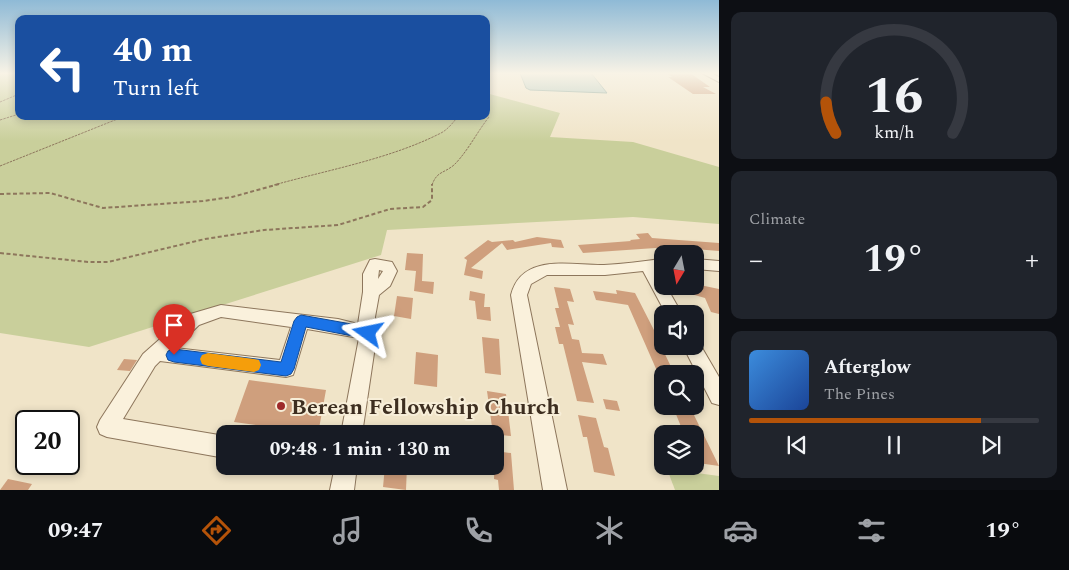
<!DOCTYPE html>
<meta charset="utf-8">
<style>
:root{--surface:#171b24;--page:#20242c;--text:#f1f3f6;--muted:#9ea1a6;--line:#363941;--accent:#b45309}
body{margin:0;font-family:Spectral,serif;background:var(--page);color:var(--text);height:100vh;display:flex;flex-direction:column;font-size:19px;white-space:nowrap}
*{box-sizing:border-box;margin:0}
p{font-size:16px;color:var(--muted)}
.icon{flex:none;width:28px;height:28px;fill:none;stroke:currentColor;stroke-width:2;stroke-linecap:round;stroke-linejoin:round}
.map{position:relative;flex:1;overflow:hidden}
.side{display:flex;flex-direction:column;gap:12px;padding:12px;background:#0d0f14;width:350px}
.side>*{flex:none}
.guide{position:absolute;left:15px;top:15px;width:475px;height:105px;border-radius:10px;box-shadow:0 2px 8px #0003;background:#1a4fa0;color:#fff;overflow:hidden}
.needle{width:32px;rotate:190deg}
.fabs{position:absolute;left:654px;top:245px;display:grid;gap:10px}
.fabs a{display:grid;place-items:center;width:50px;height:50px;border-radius:10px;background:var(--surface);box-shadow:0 2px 8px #0003;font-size:25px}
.speed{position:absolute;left:15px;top:410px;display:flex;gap:10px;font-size:25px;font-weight:700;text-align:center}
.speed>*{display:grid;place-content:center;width:65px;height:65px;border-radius:50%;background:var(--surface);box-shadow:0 2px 8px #0003;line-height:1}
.speed .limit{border:2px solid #111;border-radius:8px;background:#fff;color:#111}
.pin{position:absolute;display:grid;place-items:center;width:42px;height:42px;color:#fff;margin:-51px -21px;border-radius:50% 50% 50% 0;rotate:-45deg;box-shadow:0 0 5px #0007}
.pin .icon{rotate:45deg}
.me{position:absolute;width:55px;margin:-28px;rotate:282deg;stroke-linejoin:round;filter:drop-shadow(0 0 4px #0008)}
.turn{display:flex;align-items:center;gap:18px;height:105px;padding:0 15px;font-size:22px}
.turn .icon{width:65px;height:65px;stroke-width:2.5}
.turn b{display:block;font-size:35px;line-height:42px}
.big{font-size:38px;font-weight:700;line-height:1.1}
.side .card{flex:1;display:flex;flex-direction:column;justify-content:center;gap:8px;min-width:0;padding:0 18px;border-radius:10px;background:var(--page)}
.side .dial{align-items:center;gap:0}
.dial svg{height:130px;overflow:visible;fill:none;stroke:var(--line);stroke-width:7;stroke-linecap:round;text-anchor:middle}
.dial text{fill:var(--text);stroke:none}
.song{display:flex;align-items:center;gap:15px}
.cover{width:60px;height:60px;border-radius:8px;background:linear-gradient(135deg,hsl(210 70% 55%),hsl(220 70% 35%))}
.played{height:5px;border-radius:2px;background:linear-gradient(90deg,var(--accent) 80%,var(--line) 80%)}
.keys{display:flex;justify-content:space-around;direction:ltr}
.heat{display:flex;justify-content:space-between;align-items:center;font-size:28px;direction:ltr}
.trip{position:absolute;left:216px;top:425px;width:288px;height:50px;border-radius:10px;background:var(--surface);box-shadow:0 2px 8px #0003;font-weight:700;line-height:50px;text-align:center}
.tabs{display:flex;height:80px;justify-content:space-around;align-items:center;background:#090b0e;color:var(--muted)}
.tabs .icon{width:35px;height:35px}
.tabs .active{color:var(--accent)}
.tabs b{font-size:22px;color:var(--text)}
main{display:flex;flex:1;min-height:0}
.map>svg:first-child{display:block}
.green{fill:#c9cf9b}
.water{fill:#a9c4bc;stroke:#6f938a}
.building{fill:#cf9f7d}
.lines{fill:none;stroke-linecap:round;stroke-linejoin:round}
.minor-casing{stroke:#8d765c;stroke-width:2}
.path-far1{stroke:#8d765c;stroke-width:1;stroke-dasharray:2.5 1;stroke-linecap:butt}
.path{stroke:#8d765c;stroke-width:2;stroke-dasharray:4 2.5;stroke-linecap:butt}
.minor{fill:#faf1dc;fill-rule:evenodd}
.route{fill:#1a73e8;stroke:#114b97}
.slow{fill:#f59e0b}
.poi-dot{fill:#9e2a2b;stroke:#f7eed8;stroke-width:2}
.labels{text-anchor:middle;stroke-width:4;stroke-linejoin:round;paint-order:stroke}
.near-poi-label{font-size:22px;font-weight:bold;fill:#3d2e20;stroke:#f7eed8;text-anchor:start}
</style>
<main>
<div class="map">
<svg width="719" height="490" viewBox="0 0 719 490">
<rect width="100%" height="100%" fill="#f0e4c8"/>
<g class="green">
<polygon points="0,73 19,73 19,116 486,116 486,93 560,113 550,137 633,142 719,167 719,224 633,217 387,230 381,255 89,347 0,333"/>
<polygon points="667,469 719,476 719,490 675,490"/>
</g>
<polygon class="water" points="520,73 591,73 607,93 530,90 526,88"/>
<g class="building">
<polygon points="666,73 690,73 710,87 703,87 716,94 693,94 668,77 672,77"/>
<polygon points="648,233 652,238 719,243 719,251 670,247 583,253 578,245 631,241 630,240 640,239 636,234"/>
<polygon points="537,237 561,240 564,248 552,247 551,243 507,250 502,243 471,268 483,271 482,279 464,275 467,260 464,258 488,240 492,242 513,240 515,242"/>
<polygon points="407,253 423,254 422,281 434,282 433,294 414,291 416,271 405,270"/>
<polygon points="695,284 719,289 719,314 711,312 705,298 691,294 689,286 695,286"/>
<polygon points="554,287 570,289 574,302 567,301 574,325 568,324 572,339 579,340 582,353 603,354 607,365 582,362 594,403 577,401 563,344 559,344 555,327 560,327 555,308 559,308"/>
<polygon points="616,290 635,293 655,332 659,332 662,340 662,348 674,373 657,371 628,305 596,300 593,291 617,294"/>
<polygon points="470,291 485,294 484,307 490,307 491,321 477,319 475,301 469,300"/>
<polygon points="397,296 413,298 411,319 394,316"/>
<polygon points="482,337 499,339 501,375 485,373"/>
<polygon points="416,352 438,355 437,387 414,384"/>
<polygon points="124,359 137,360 130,371 117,370"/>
<polygon points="249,380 326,390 318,434 283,429 282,434 261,434 263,426 234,422"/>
<polygon points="487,391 506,394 511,436 493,434"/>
<polygon points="603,399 617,401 620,411 606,409"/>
<polygon points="673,407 691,409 719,466 698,463 695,456 695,431 682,429"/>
<polygon points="578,415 596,418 604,447 608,448 615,476 594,472 587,437 583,437"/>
<polygon points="495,451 511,453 514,490 499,490 498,480 494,479"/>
<polygon points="385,466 407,466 406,490 383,487"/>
<polygon points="8,479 32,484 28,490 0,490"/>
</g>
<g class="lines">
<defs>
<g id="minor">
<polygon points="702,73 711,73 719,77 719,82"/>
<path d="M375,259L392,262L397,271L390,286L379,295L375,317L377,333L362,434H341L359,338L307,329L295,369L293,375L286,377L160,361L155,366L123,419L225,436V458L107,437L100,434L97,427L100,420L143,354L187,315L221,305L338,319L358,324L363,292V274L370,260ZM379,270L383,271L378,279ZM221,317L291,327L280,360L175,348L199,325Z"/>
<path d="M662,259V269L656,270L662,280V286H666L682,314H666L643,271L605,275H547L531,284L527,295L567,490H543L511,295C522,252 572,266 604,265C624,264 643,261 662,259Z"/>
<polygon points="695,259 719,261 719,271 695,269"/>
<polygon points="695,340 698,341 719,377 719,405 712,403 683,346 695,346"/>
<polygon points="335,466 357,466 354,490 330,490"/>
</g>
</defs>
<use href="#minor" class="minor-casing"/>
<g class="path-far1">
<polyline points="0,102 19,94"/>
<polyline points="0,120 19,114"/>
<polyline points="0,166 125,116"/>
<path d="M274,185C328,170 389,159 439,134C446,131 451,125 456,119L454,116"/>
<path d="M432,185C437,171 443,174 454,165C468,151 477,132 489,117L486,112"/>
</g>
<g class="path">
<polyline points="0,194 50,193 103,208 203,201 232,197 279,184"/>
<polyline points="0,253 88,262 108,262 205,239 264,230 338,225 390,209 423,207 432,200 432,184"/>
</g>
<use href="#minor" class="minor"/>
</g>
<linearGradient id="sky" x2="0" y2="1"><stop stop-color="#8fbad6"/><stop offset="0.52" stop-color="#f8f3e6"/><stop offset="1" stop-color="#f8f3e6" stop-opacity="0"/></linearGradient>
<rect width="719" height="141" fill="url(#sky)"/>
<polygon class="route" points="301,315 368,327 373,328 375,333 373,337 368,339 306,327 294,369 291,374 286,376 174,362 168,360 166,355 168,351 174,349 281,362 294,321 297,317"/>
<polygon class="slow" points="208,353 254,359 259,360 261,365 259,370 254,372 208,366 202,364 200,359 202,355"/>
<circle class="poi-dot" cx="281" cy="406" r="5"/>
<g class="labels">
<g class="near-poi-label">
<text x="291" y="414">Berean Fellowship Church</text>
</g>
</g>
</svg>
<div class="fabs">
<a><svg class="needle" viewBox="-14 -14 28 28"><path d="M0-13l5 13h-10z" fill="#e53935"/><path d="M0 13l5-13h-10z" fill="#9ea1a6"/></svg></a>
<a><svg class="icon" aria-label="sound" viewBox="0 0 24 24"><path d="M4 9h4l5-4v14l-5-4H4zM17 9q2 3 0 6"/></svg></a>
<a><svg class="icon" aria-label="search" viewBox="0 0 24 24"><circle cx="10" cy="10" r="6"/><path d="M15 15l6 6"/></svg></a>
<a><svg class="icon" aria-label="layers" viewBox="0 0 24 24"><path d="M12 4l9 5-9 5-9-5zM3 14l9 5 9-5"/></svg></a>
</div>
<div class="speed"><div class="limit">20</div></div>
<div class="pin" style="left:174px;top:355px;background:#d93025"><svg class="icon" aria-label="arrive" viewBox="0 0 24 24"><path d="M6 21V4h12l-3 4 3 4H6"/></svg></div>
<svg class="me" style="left:368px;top:333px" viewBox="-20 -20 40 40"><path d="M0-17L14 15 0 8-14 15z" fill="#1a73e8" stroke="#fff" stroke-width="4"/></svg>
<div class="trip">09:48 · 1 min · 130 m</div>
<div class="guide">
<div class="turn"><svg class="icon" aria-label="left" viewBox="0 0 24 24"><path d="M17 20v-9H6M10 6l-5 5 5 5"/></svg><div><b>40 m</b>Turn left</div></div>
</div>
</div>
<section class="side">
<div class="card dial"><svg viewBox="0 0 100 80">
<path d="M14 69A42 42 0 1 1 86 69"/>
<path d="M14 69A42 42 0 0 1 8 50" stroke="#b45309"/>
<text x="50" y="56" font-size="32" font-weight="700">16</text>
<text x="50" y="72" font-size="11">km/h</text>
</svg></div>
<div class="card"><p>Climate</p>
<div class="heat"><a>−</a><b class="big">19°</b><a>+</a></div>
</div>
<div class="card">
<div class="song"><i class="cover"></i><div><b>Afterglow</b><p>The Pines</p></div></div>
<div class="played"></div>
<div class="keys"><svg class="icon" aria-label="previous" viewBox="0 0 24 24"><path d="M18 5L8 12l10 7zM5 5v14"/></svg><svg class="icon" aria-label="pause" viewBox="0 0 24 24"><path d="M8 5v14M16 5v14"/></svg><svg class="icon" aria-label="next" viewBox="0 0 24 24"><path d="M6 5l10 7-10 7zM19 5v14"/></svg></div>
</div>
</section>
</main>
<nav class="tabs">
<b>09:47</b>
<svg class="icon active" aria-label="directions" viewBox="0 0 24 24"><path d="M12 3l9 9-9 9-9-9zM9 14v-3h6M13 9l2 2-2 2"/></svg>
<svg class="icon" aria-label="music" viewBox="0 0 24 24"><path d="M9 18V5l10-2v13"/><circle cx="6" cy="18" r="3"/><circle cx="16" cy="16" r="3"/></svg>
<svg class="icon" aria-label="phone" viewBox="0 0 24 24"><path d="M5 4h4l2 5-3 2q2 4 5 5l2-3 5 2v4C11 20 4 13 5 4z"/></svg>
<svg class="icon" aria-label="climate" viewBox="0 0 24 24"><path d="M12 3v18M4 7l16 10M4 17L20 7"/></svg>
<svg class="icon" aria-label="car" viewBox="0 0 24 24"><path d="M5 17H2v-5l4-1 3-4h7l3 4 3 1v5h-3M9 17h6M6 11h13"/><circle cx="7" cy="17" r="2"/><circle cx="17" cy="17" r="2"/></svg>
<svg class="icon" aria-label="filters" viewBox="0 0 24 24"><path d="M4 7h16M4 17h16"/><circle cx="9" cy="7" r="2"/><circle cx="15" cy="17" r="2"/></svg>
<b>19°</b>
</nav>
